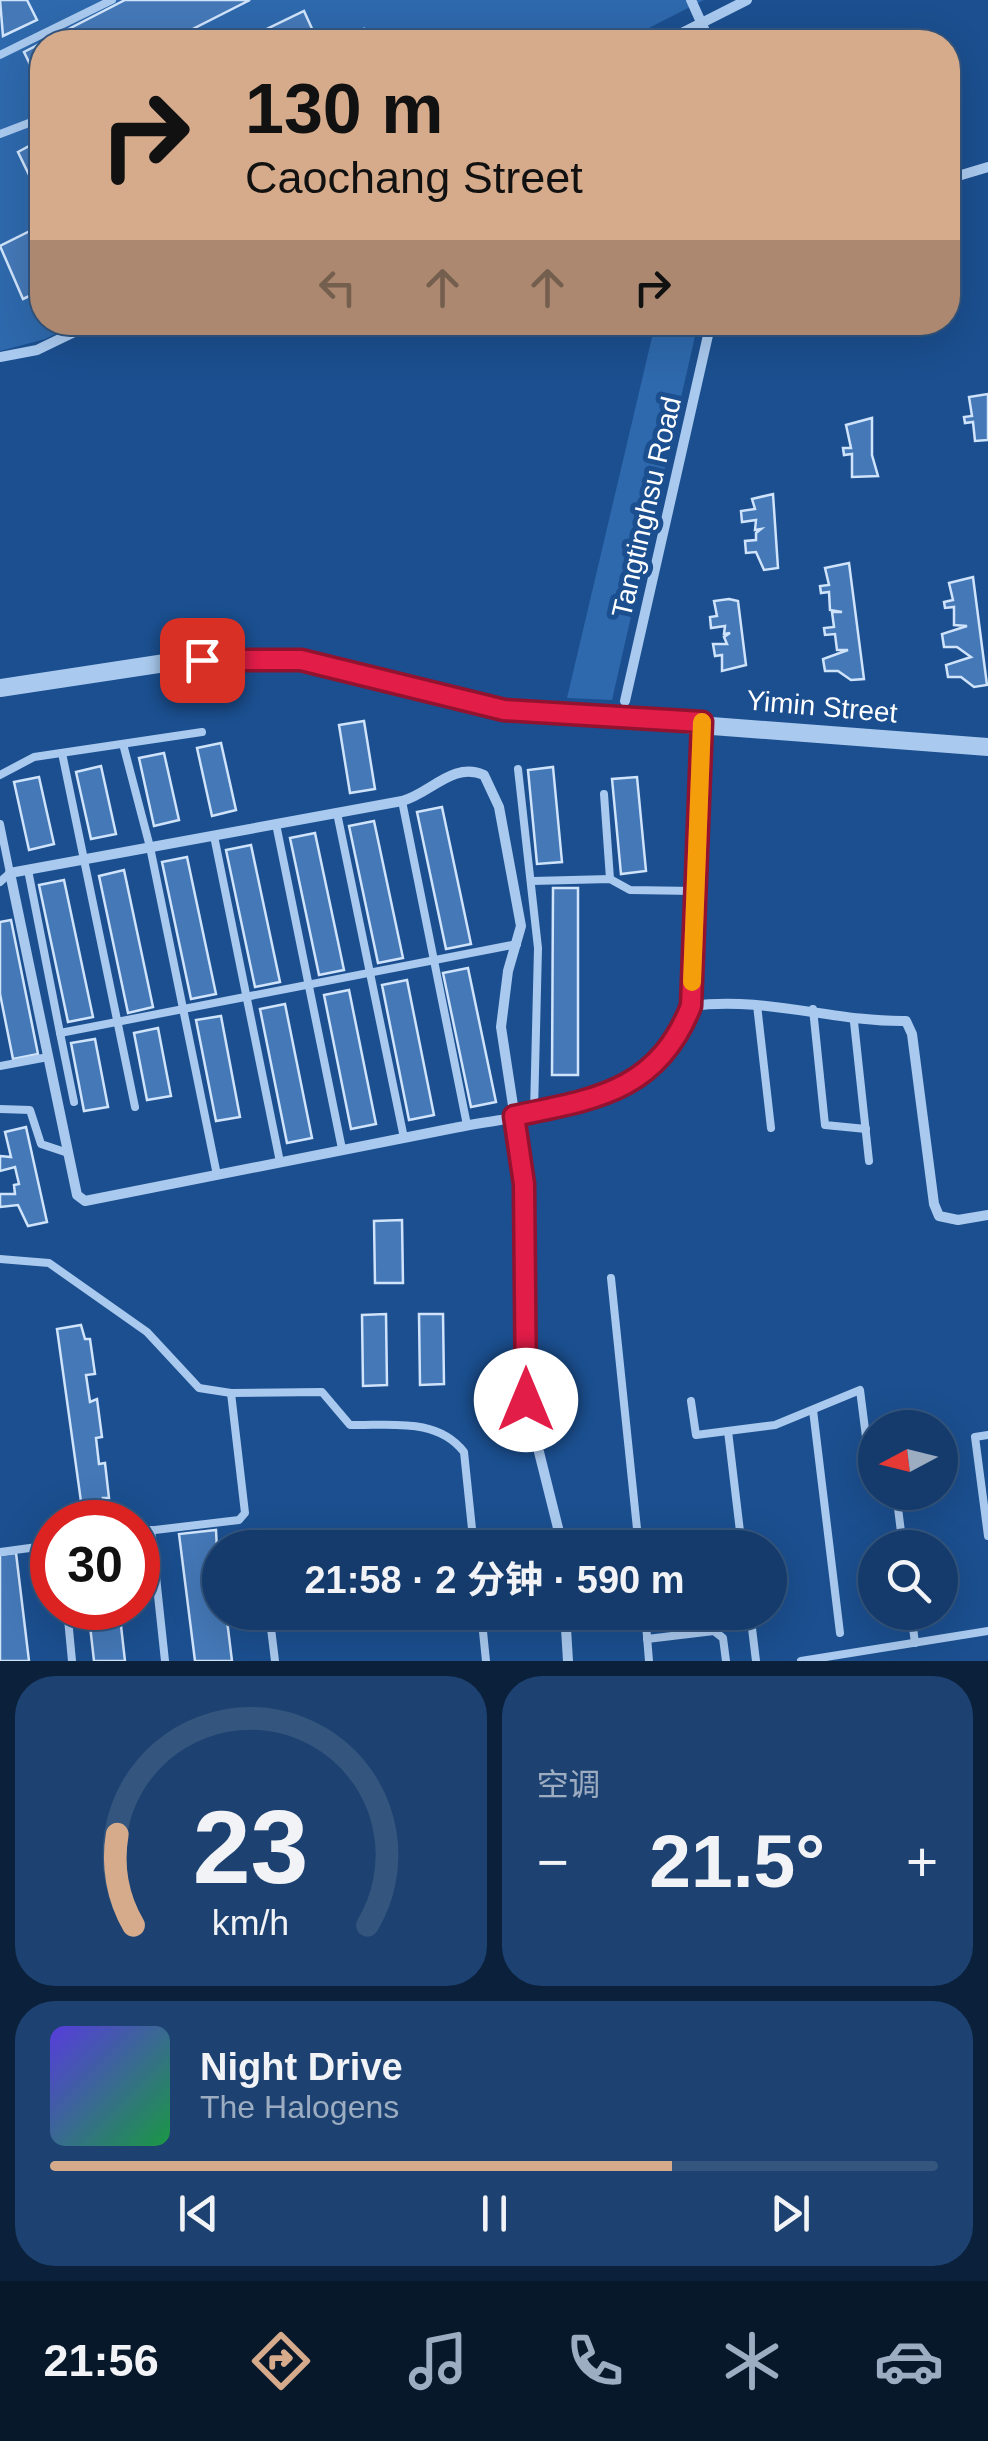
<!DOCTYPE html>
<html lang="zh">
<meta charset="utf-8">
<style>
:root{--surface:#143b6b;--page:#1d4271;--text:#f1f3f6;--muted:#9dadc1;--line:#33557e;--accent:#d6ab8b}
body{margin:0;font-family:Arial,"Noto Sans SC",sans-serif;background:var(--page);color:var(--text);height:100vh;display:flex;flex-direction:column;font-size:38px;white-space:nowrap}
*{box-sizing:border-box;margin:0}
p{font-size:32px;color:var(--muted)}
.icon{flex:none;width:55px;height:55px;fill:none;stroke:currentColor;stroke-width:2;stroke-linecap:round;stroke-linejoin:round}
.map{position:relative;height:1661px;overflow:hidden}
.panel{display:flex;flex-direction:column;gap:15px;padding:15px;background:#0b203b;flex:1}
.panel>*{flex:none}
.hud{position:absolute;left:30px;top:30px;width:930px;height:305px;border-radius:40px;box-shadow:0 10px 40px #0002,0 0 0 2px var(--line);background:#d6ab8b;color:#111;overflow:hidden}
.needle{width:65px;rotate:263deg}
.controls{position:absolute;left:858px;top:1410px;display:grid;gap:20px}
.controls a{display:grid;place-items:center;width:100px;height:100px;border-radius:50%;background:var(--surface);box-shadow:0 10px 40px #0002,0 0 0 2px var(--line);font-size:50px}
.speed{position:absolute;left:30px;top:1500px;display:flex;gap:20px;font-size:50px;font-weight:700;text-align:center}
.speed>*{display:grid;place-content:center;width:130px;height:130px;border-radius:50%;background:var(--surface);box-shadow:0 10px 40px #0002,0 0 0 2px var(--line);line-height:1}
.speed .limit{border:15px solid #d22;background:#fff;color:#111}
.pin{position:absolute;display:grid;place-items:center;width:85px;height:85px;color:#fff;margin:-42px;border-radius:20px;box-shadow:0 5px 15px #0006}
.me{position:absolute;width:110px;margin:-55px;rotate:0deg;stroke-linejoin:round;filter:drop-shadow(0 0 8px #0008)}
.turn{display:flex;align-items:center;gap:35px;height:210px;padding:0 50px;font-size:45px}
.turn .icon{width:130px;height:130px;stroke-width:2.5}
.turn b{display:block;font-size:70px;line-height:85px}
.lanes{display:flex;align-items:center;height:95px;padding:0 50px;background:#0003;justify-content:center;gap:50px;direction:ltr}
.lanes .off{opacity:.35}
.big{font-size:75px;font-weight:700;line-height:1.1}
.panel .widget{flex:1;display:flex;flex-direction:column;justify-content:center;gap:15px;min-width:0;padding:0 35px;border-radius:40px;background:var(--page)}
.panel .dial{align-items:center;gap:0}
.dial svg{height:260px;overflow:visible;fill:none;stroke:var(--line);stroke-width:7;stroke-linecap:round;text-anchor:middle}
.dial text{fill:var(--text);stroke:none}
.song{display:flex;align-items:center;gap:30px}
.cover{width:120px;height:120px;border-radius:15px;background:linear-gradient(135deg,hsl(250 70% 55%),hsl(140 70% 35%))}
.played{height:10px;border-radius:5px;background:linear-gradient(90deg,var(--accent) 70%,var(--line) 70%)}
.keys{display:flex;justify-content:space-around;direction:ltr}
.heat{display:flex;justify-content:space-between;align-items:center;font-size:55px;direction:ltr}
.panel .tiles{flex:1;display:grid;gap:15px;grid-template-columns:1fr 1fr}
.widget:last-child{grid-column:span 2}
.trip{position:absolute;left:202px;top:1530px;width:585px;height:100px;border-radius:50px;background:var(--surface);box-shadow:0 10px 40px #0002,0 0 0 2px var(--line);font-weight:700;line-height:100px;text-align:center}
.dock{display:flex;height:160px;justify-content:space-around;align-items:center;background:#08182b;color:var(--muted)}
.dock .icon{width:70px;height:70px}
.dock .current{color:var(--accent)}
.dock b{font-size:45px;color:var(--text)}
.map>svg:first-child{display:block}
.green{fill:#2e69ad}
.building{fill:#4478b7;stroke:#cfe3fa;stroke-width:2.5}
.lines{fill:none;stroke-linecap:round;stroke-linejoin:round}
.service{stroke:#a9c9ee;stroke-width:8}
.minor{stroke:#a9c9ee;stroke-width:10}
.tertiary{stroke:#a9c9ee;stroke-width:18}
.route-casing{stroke:#92132f;stroke-width:25}
.route{stroke:#e11d48;stroke-width:18}
.slow{stroke:#f59e0b;stroke-width:18}
.labels{text-anchor:middle;stroke-width:10;stroke-linejoin:round;paint-order:stroke}
.street-label{font-size:28px;fill:#fff;stroke:#1b4f8f}
</style>
<div class="map">
<svg width="988" height="1661" viewBox="0 0 988 1661">
<rect width="100%" height="100%" fill="#1b4f8f"/>
<g class="green">
<polygon points="0,0 704,0 621,42 42,42 42,322 77,323 45,339 0,351"/>
<polygon points="648,323 698,323 612,700 567,698 653,333"/>
</g>
<g class="building">
<polygon points="0,0 27,0 37,20 3,36"/>
<polygon points="125,0 250,0 167,42 42,42 42,89 24,52"/>
<polygon points="304,11 318,42 240,42"/>
<polygon points="364,29 370,42 336,42"/>
<polygon points="42,139 42,202 18,152"/>
<polygon points="42,225 42,290 23,299 0,246"/>
<polygon points="988,394 988,440 975,441 973,422 965,423 964,417 972,416 969,397"/>
<polygon points="872,418 872,455 878,476 852,477 852,454 844,455 843,448 851,448 846,425"/>
<polygon points="773,494 778,568 764,570 756,552 746,553 745,541 756,540 756,533 761,529 755,530 756,520 742,522 741,511 755,509 752,499"/>
<polygon points="849,563 864,679 851,680 838,671 825,671 823,659 848,650 837,650 835,634 825,635 824,628 834,627 832,612 842,612 830,610 829,592 821,593 820,586 829,585 825,568"/>
<polygon points="973,577 987,685 974,687 961,677 948,677 946,665 971,657 957,647 944,647 942,634 967,626 954,625 954,607 945,608 944,602 953,600 949,583"/>
<polygon points="729,599 738,601 746,665 722,671 722,655 715,656 713,644 727,644 724,637 730,633 724,634 725,626 711,628 710,617 717,616 714,601"/>
<polygon points="364,721 375,789 350,793 339,725"/>
<polygon points="221,743 236,810 212,816 197,748"/>
<polygon points="164,753 179,820 154,826 139,758"/>
<polygon points="101,766 116,834 91,839 76,772"/>
<polygon points="553,767 562,862 537,864 528,770"/>
<polygon points="39,777 54,844 29,850 14,782"/>
<polygon points="637,777 646,871 621,874 612,779"/>
<polygon points="442,807 471,944 446,949 417,812"/>
<polygon points="374,821 403,958 378,963 349,826"/>
<polygon points="315,833 344,970 319,975 290,838"/>
<polygon points="251,845 280,982 255,987 226,850"/>
<polygon points="187,857 216,994 191,999 162,862"/>
<polygon points="124,870 153,1007 128,1013 99,876"/>
<polygon points="64,880 93,1017 68,1022 39,885"/>
<polygon points="553,888 578,888 578,1075 552,1075"/>
<polygon points="11,920 38,1054 13,1059 0,994 0,922"/>
<polygon points="468,968 496,1102 471,1107 443,973"/>
<polygon points="407,980 434,1115 409,1120 382,985"/>
<polygon points="349,990 376,1124 351,1129 324,995"/>
<polygon points="285,1004 312,1138 287,1143 260,1009"/>
<polygon points="221,1016 240,1117 216,1121 196,1020"/>
<polygon points="158,1028 171,1096 147,1100 134,1033"/>
<polygon points="95,1039 108,1107 84,1111 71,1043"/>
<polygon points="26,1127 47,1222 28,1226 18,1205 0,1207 0,1194 15,1194 14,1185 19,1184 15,1167 0,1171 0,1156 11,1157 5,1132"/>
<polygon points="402,1220 403,1283 375,1283 374,1221"/>
<polygon points="386,1314 387,1385 363,1386 362,1315"/>
<polygon points="419,1314 443,1314 444,1384 420,1385"/>
<polygon points="81,1325 85,1339 90,1339 95,1374 86,1375 90,1402 97,1399 102,1437 96,1438 99,1464 105,1463 109,1498 103,1498 106,1514 83,1516 57,1329"/>
<polygon points="216,1530 220,1612 226,1612 232,1661 195,1661 179,1534"/>
<polygon points="16,1553 29,1661 0,1661 0,1555"/>
<polygon points="88,1608 119,1608 125,1661 94,1661"/>
</g>
<g class="lines">
<g class="service">
<polyline points="0,55 112,0"/>
<polyline points="0,134 42,118"/>
<polyline points="123,744 150,847 217,1175"/>
<polyline points="62,753 135,1107"/>
<polyline points="518,769 538,948 534,1112"/>
<polyline points="0,775 34,757 202,732"/>
<polyline points="604,794 610,879"/>
<polyline points="402,801 467,1125"/>
<polyline points="337,813 404,1138"/>
<polyline points="0,824 10,873 0,882"/>
<polyline points="276,824 342,1149"/>
<polyline points="214,836 280,1162"/>
<polyline points="28,870 60,1033 517,944"/>
<polyline points="532,881 610,879 630,890 695,891"/>
<polyline points="757,1005 771,1128"/>
<polyline points="813,1009 825,1125 866,1129"/>
<polyline points="854,1022 869,1161"/>
<polyline points="60,1033 74,1102"/>
<polyline points="0,1066 48,1057"/>
<polyline points="0,1109 30,1110 41,1144 68,1153"/>
<polyline points="0,1259 49,1263 147,1332 199,1388 231,1393"/>
<polyline points="611,1278 639,1548"/>
<polyline points="691,1401 696,1435 775,1425 860,1390 866,1437 875,1437"/>
<polyline points="813,1410 840,1633"/>
<polyline points="728,1431 742,1548"/>
<polyline points="988,1435 975,1437 988,1536"/>
<polyline points="896,1492 903,1548"/>
<polyline points="151,1530 165,1661"/>
<path d="M138,1532L239,1520L245,1513L231,1393L322,1392L350,1425C390,1426 437,1417 464,1452L474,1548"/>
<polyline points="0,1552 52,1545"/>
<polyline points="67,1608 72,1661"/>
<polyline points="269,1612 275,1661"/>
<polyline points="481,1612 486,1661"/>
<polyline points="645,1612 649,1661"/>
<polyline points="750,1612 756,1661"/>
<polyline points="911,1612 915,1643"/>
<polyline points="647,1639 714,1631 723,1638 726,1661"/>
<polyline points="801,1661 988,1631"/>
</g>
<g class="minor">
<polyline points="691,0 710,42"/>
<polyline points="664,42 747,0"/>
<polyline points="948,179 988,167"/>
<polyline points="0,357 37,350 95,322"/>
<polyline points="625,701 711,322"/>
<path d="M691,1006C766,996 833,1022 906,1021L912,1034L934,1204L939,1216L958,1220L988,1215"/>
<path d="M563,1548L526,1400L525,1184L501,1027L508,971L521,926L499,807L484,775C453,761 430,794 402,801L10,873L77,1195L85,1201C208,1176 331,1152 454,1128C509,1117 574,1113 625,1087C658,1069 678,1039 691,1006L702,723"/>
<polyline points="565,1612 568,1661"/>
</g>
<polyline class="tertiary" points="0,688 165,663 239,657 301,660 503,710 988,747"/>
</g>
<g class="lines">
<defs>
<path id="route" d="M202,660H301L504,710L702,722L691,1006C657,1092 595,1099 514,1116L524,1184L526,1400"/>
</defs>
<use href="#route" class="route-casing"/>
<use href="#route" class="route"/>
<polyline class="slow" points="692,982 702,722"/>
</g>
<g class="labels">
<g class="street-label">
<text transform="translate(646 507) rotate(-77)" y="10">Tangtinghsu Road</text>
<text transform="translate(822 706) rotate(5)" y="10">Yimin Street</text>
</g>
</g>
</svg>
<div class="controls">
<a><svg class="needle" viewBox="-14 -14 28 28"><path d="M0-13l5 13h-10z" fill="#e53935"/><path d="M0 13l5-13h-10z" fill="#9dadc1"/></svg></a>
<a><svg class="icon" aria-label="search" viewBox="0 0 24 24"><circle cx="10" cy="10" r="6"/><path d="M15 15l6 6"/></svg></a>
</div>
<div class="speed"><div class="limit">30</div></div>
<div class="pin" style="left:202px;top:660px;background:#d93025"><svg class="icon" aria-label="arrive" viewBox="0 0 24 24"><path d="M6 21V4h12l-3 4 3 4H6"/></svg></div>
<svg class="me" style="left:526px;top:1400px" viewBox="-20 -20 40 40"><circle r="19" fill="#fff"/><path d="M0-13L10 11 0 6-10 11z" fill="#e11d48"/></svg>
<div class="trip">21:58 · 2 分钟 · 590 m</div>
<div class="hud">
<div class="turn"><svg class="icon" aria-label="right" viewBox="0 0 24 24"><path d="M7 20v-9h11M14 6l5 5-5 5"/></svg><div><b>130 m</b>Caochang Street</div></div>
<div class="lanes"><svg class="icon off" aria-label="left" viewBox="0 0 24 24"><path d="M17 20v-9H6M10 6l-5 5 5 5"/></svg><svg class="icon off" aria-label="ahead" viewBox="0 0 24 24"><path d="M12 20V5M6 11l6-6 6 6"/></svg><svg class="icon off" aria-label="ahead" viewBox="0 0 24 24"><path d="M12 20V5M6 11l6-6 6 6"/></svg><svg class="icon" aria-label="right" viewBox="0 0 24 24"><path d="M7 20v-9h11M14 6l5 5-5 5"/></svg></div>
</div>
</div>
<section class="panel">
<div class="tiles">
<div class="widget dial"><svg viewBox="0 0 100 80">
<path d="M14 69A42 42 0 1 1 86 69"/>
<path d="M14 69A42 42 0 0 1 9 41" stroke="#d6ab8b"/>
<text x="50" y="56" font-size="32" font-weight="700">23</text>
<text x="50" y="72" font-size="11">km/h</text>
</svg></div>
<div class="widget"><p>空调</p>
<div class="heat"><a>−</a><b class="big">21.5°</b><a>+</a></div>
</div>
<div class="widget">
<div class="song"><i class="cover"></i><div><b>Night Drive</b><p>The Halogens</p></div></div>
<div class="played"></div>
<div class="keys"><svg class="icon" aria-label="previous" viewBox="0 0 24 24"><path d="M18 5L8 12l10 7zM5 5v14"/></svg><svg class="icon" aria-label="pause" viewBox="0 0 24 24"><path d="M8 5v14M16 5v14"/></svg><svg class="icon" aria-label="next" viewBox="0 0 24 24"><path d="M6 5l10 7-10 7zM19 5v14"/></svg></div>
</div>
</div>
</section>
<nav class="dock">
<b>21:56</b>
<svg class="icon current" aria-label="directions" viewBox="0 0 24 24"><path d="M12 3l9 9-9 9-9-9zM9 14v-3h6M13 9l2 2-2 2"/></svg>
<svg class="icon" aria-label="music" viewBox="0 0 24 24"><path d="M9 18V5l10-2v13"/><circle cx="6" cy="18" r="3"/><circle cx="16" cy="16" r="3"/></svg>
<svg class="icon" aria-label="phone" viewBox="0 0 24 24"><path d="M5 4h4l2 5-3 2q2 4 5 5l2-3 5 2v4C11 20 4 13 5 4z"/></svg>
<svg class="icon" aria-label="climate" viewBox="0 0 24 24"><path d="M12 3v18M4 7l16 10M4 17L20 7"/></svg>
<svg class="icon" aria-label="car" viewBox="0 0 24 24"><path d="M5 17H2v-5l4-1 3-4h7l3 4 3 1v5h-3M9 17h6M6 11h13"/><circle cx="7" cy="17" r="2"/><circle cx="17" cy="17" r="2"/></svg>
</nav>
